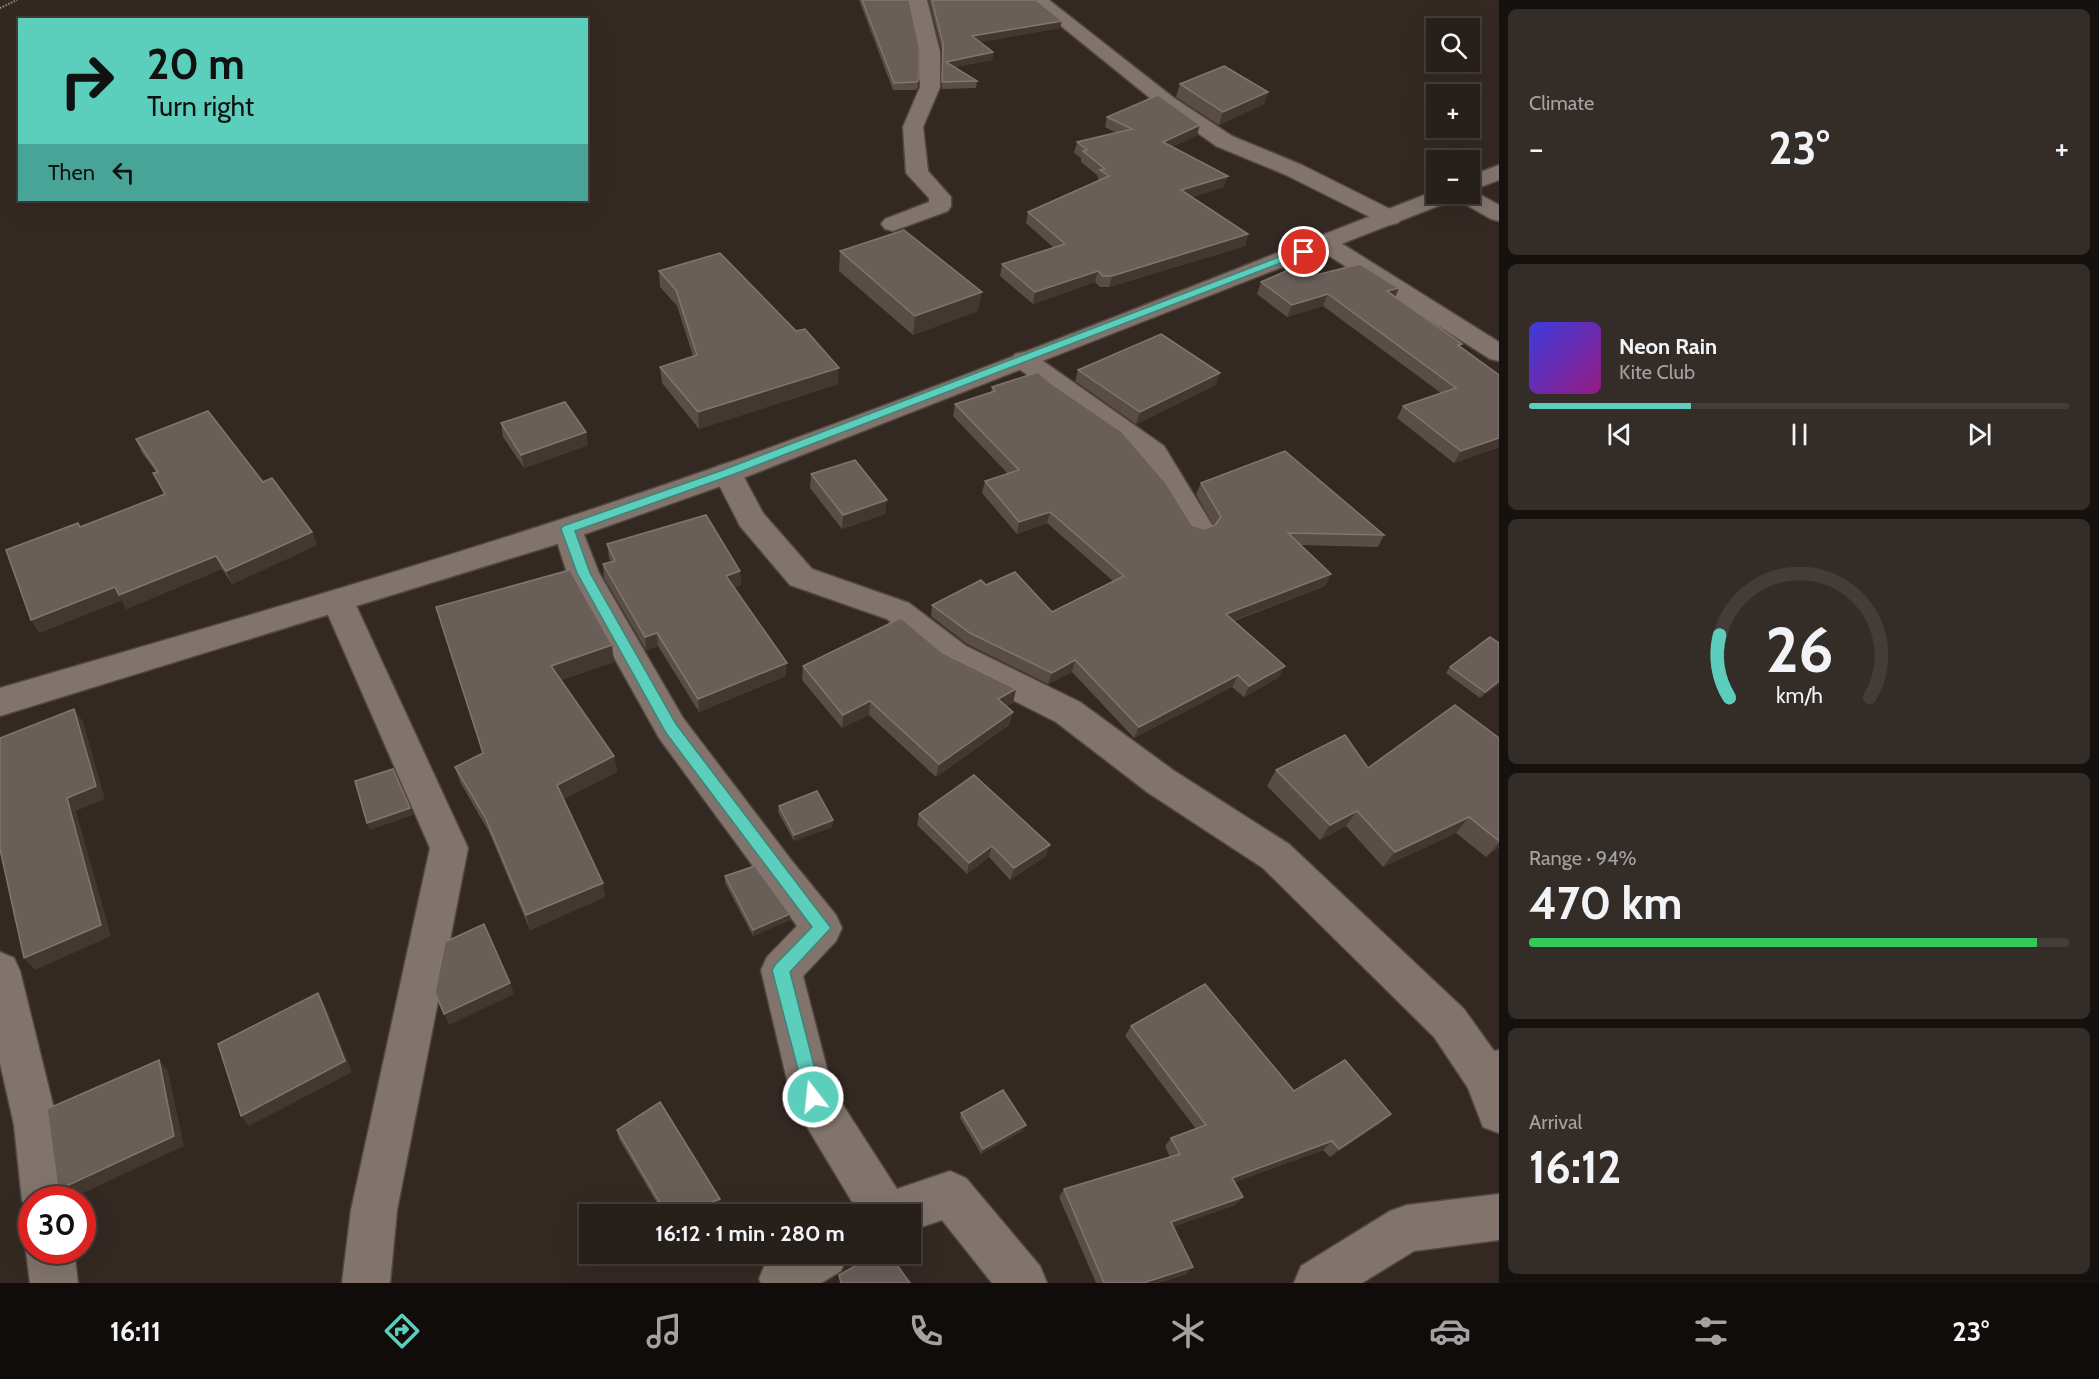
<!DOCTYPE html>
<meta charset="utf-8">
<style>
:root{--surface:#271f1a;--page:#332c27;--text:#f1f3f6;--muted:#a4a2a2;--line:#433d39;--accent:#5bcebc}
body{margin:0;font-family:Cabin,sans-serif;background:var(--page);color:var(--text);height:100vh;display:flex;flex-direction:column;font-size:22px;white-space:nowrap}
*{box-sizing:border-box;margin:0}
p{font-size:20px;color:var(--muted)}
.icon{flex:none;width:33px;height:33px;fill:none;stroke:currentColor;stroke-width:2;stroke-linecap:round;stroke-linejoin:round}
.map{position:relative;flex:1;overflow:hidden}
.side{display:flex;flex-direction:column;gap:9px;padding:9px;background:#15110e;width:600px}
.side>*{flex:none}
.guide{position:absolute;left:18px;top:18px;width:570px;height:183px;border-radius:0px;box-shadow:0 6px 24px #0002,0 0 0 2px var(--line);background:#5bcebc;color:#111;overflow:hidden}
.fabs{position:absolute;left:1426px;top:18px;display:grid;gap:12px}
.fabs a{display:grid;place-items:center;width:54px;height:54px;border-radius:0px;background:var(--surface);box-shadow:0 6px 24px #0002,0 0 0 2px var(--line);font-size:30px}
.speed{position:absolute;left:18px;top:1186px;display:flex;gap:12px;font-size:30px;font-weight:700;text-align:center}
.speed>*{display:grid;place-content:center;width:78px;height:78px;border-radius:50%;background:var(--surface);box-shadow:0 6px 24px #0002,0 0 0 2px var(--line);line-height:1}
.speed .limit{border:9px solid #d22;background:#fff;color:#111}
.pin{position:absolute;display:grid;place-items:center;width:51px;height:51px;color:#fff;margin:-26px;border:3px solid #fff;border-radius:50%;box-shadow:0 2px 6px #0007}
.me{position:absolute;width:66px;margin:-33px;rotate:344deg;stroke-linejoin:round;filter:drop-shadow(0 0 4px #0008)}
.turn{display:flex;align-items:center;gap:21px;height:126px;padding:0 30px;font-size:27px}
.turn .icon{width:78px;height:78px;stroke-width:2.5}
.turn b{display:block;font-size:42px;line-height:51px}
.then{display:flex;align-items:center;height:57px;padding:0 30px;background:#0003;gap:12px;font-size:22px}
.big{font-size:45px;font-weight:800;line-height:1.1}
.side .card{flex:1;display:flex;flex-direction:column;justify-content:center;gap:9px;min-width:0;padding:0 21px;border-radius:9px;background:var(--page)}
.side .dial{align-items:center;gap:0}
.dial svg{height:156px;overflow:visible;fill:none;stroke:var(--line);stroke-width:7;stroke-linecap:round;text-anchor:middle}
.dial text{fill:var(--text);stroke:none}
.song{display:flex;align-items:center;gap:18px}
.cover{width:72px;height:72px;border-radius:9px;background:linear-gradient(135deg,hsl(240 70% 55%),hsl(310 70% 35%))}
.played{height:6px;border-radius:3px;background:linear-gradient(90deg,var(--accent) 30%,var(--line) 30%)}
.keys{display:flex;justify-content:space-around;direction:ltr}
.heat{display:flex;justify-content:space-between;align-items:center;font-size:33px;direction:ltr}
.charge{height:9px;border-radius:4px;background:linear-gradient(90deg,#34c759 94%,var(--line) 0)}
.trip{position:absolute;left:579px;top:1204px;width:342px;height:60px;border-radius:0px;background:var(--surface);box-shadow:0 6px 24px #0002,0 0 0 2px var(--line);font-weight:800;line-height:60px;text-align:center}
.tab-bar{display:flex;height:96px;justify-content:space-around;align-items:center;background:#100c0a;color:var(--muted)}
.tab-bar .icon{width:42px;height:42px}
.tab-bar .selected{color:var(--accent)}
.tab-bar b{font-size:27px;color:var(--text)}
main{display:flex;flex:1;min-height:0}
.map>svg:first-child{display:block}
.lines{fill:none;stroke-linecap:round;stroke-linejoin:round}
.minor-casing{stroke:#514841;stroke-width:3}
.tertiary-casing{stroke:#514841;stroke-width:3}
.path{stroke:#978e88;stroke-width:2;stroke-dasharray:1.5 1.5;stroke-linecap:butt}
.minor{fill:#82746c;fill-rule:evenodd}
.tertiary{fill:#82746c;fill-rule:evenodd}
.wall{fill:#594d46}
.shaded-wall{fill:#433730}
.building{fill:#6a5f58;stroke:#81766f;stroke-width:1.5}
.route{fill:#5bcebc;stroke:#3b867a;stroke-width:1.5}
</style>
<main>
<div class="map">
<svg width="1499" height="1283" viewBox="0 0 1499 1283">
<rect width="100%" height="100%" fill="#342922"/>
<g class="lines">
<defs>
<g id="minor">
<polygon points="909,0 927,0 940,52 940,87 923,127 928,171 951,197 951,206 948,211 893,231 885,229 881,224 885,219 929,202 929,198 906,173 903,127 920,87 920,52"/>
<polygon points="1029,0 1049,0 1174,98 1232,136 1302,165 1398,213 1402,218 1398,223 1390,225 1382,223 1286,175 1216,146 1160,106"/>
<polygon points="1470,189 1499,205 1499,221 1491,219 1456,199 1453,194 1470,194"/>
<polygon points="1325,236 1333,238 1499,342 1499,361 1490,359 1317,248 1313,243 1317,238"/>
<polygon points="1024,352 1033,354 1164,446 1214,528 1210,535 1199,539 1188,535 1143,459 1015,366 1011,360 1015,354"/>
<polygon points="728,463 738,466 763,513 812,569 909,603 966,646 1080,702 1173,770 1289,844 1464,1009 1494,1051 1499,1050 1499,1133 1483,1127 1468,1088 1434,1037 1263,868 1147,792 1056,722 942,664 887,619 790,585 740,526 713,473 718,466"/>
<polygon points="568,518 579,522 599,573 683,718 792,861 836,915 842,928 836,941 803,976 832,1088 897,1189 950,1171 966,1178 1040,1266 1047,1283 992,1283 942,1220 910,1231 910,1215 860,1215 798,1112 791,1097 761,970 767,957 797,926 659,738 567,573 553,529 557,522"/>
<polygon points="338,589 349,593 354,601 468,848 397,1210 390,1283 342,1283 351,1210 430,848 322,601 327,593"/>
<polygon points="0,952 14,958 20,971 58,1125 68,1200 32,1200 32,1217 29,1216 22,1200 14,1125 0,1063"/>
<polygon points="1499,1194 1499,1240 1414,1251 1362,1283 1294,1283 1301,1266 1390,1211 1407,1205"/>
<polygon points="32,1239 32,1251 74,1251 78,1283 30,1283 26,1251"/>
<polygon points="779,1254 848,1254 841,1271 821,1283 761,1283 759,1279 766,1262"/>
</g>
<g id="tertiary">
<polygon points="1499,165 1499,180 1470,191 1470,176"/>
<path d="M1437,190V194H1459L1456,199L738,480L554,545L0,716V688C240,618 480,550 716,467C958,381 1197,284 1437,190Z"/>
</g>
</defs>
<use href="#minor" class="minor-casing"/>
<use href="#tertiary" class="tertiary-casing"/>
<polyline class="path" points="0,8 17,0"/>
<use href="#minor" class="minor"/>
<use href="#tertiary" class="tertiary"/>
</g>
<g class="wall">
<polygon points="859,0 909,0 918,87 916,90 893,90"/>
<polygon points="929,0 1036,0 1060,28 980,42 993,52 992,60 955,67 977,81 976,88 942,89 942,51"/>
<polygon points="1180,84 1268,92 1264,104 1219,125 1176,97"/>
<polygon points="1107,117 1197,135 1172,147 1224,187 1192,197 1248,234 1245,246 1109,287 1100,287 1095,282 1033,304 1000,276 1002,264 1054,248 1026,223 1028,212 1098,181 1098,176 1081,162 1081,158 1074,153 1077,142 1116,133 1105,127"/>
<polygon points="840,251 978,311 913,335 839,271"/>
<polygon points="659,271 838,384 699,429 662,383 660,367 693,356 677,306 660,287"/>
<polygon points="1312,276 1395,297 1462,344 1460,347 1499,447 1454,463 1397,418 1403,406 1441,393 1323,306 1287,317 1257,294 1261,282"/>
<polygon points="1078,370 1216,385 1136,424 1075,381"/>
<polygon points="992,387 1192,525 1204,529 1214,526 1196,494 1201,483 1384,535 1378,547 1301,545 1331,574 1325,586 1234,621 1279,677 1244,697 1232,687 1134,738 1072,672 1048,684 967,644 931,616 932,605 986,585 1052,612 1113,581 1047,523 1017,534 982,493 985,481 1008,474 953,416 955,404 991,393"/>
<polygon points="501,423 588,445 524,468 503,437"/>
<polygon points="136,439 263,482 312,532 317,545 232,584 222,569 126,609 122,600 39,633 164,494 153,473 156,472 142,453"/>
<polygon points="811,474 885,514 842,529 810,488"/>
<polygon points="607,544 740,571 741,585 734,587 786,676 699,712 658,646 646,650 604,578 603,564 611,562 609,558"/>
<polygon points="436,607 614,662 561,680 614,756 617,772 563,799 605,897 530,930 489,832 460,782 455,767 483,753"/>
<polygon points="943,653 1016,689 1013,703 1006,706 1013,712 1009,725 936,777 869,715 842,728 802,680 803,666"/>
<polygon points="1450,667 1499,684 1480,698 1446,673"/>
<polygon points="1499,738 1499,847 1486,857 1456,833 1383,867 1346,826 1320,840 1267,786 1276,770 1368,768"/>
<polygon points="779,806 833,820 832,827 794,841 778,812"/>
<polygon points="919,814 1046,856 1010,880 989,857 967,874 917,825"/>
<polygon points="725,876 790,914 790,920 753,936 725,883"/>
<polygon points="1131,1026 1294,1091 1381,1123 1330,1157 1323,1150 1235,1182 1243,1197 1235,1205 1174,1226 1186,1274 1158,1283 1096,1283 1059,1197 1064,1189 1170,1157 1165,1146 1171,1138 1196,1129 1125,1036"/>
<polygon points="961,1113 1024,1130 981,1154 960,1118"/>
<polygon points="617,1130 720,1208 701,1215 664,1215 619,1139"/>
</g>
<g class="shaded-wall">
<polygon points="1062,21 1060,28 971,44 972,36"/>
<polygon points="993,52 992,60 945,69 946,62"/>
<polygon points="1268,92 1264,104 1219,125 1223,112"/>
<polygon points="1200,125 1197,135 1160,153 1163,142"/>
<polygon points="1228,176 1224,187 1178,201 1181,190"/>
<polygon points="1248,234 1245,246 1109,287 1112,276"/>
<polygon points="1098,271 1095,282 1033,304 1035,292"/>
<polygon points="1399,288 1394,300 1387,291"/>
<polygon points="982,292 978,311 913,335 915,316"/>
<polygon points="1328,294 1323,306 1287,317 1292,305"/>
<polygon points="839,368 838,384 699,429 698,412"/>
<polygon points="1220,373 1216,385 1136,424 1140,412"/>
<polygon points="586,432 588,445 524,468 521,455"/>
<polygon points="1499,438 1499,447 1454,463 1461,451"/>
<polygon points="887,500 885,514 842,529 843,515"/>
<polygon points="1050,512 1047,523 1017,534 1019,522"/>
<polygon points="312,532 317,545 232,584 226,571"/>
<polygon points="216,556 222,569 126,609 122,600 39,633 31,620 115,587"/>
<polygon points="740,571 741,585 726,589 726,576"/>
<polygon points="1331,574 1325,586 1221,625 1226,614"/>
<polygon points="657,633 658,646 646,650 645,637"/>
<polygon points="612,645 614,662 554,683 551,666"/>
<polygon points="1075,660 1072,672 1048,684 1052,673"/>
<polygon points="787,663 786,676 699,712 698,699"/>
<polygon points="1285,666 1279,677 1244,697 1249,686"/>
<polygon points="1238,675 1232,687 1134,738 1139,727"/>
<polygon points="1499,681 1499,684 1480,698 1485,692"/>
<polygon points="1016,689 1013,703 995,712 998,699"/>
<polygon points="870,701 869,715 842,728 843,715"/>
<polygon points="74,709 83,722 105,799 76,811 111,936 35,970 24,958 67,798"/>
<polygon points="1013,712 1009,725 936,777 939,764"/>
<polygon points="614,756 617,772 560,801 557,785"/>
<polygon points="410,808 413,815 370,830 367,823"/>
<polygon points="1357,811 1346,826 1320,840 1330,825"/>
<polygon points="1469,817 1456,833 1383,867 1395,852"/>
<polygon points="833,820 832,827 794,841 794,835"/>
<polygon points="1499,843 1499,847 1486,857"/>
<polygon points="1050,845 1046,856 1010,880 1014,868"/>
<polygon points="992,846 989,857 967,874 969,863"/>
<polygon points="603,883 605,897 530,930 526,915"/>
<polygon points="790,914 790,920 753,936 753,930"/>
<polygon points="510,983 514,994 449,1025 444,1014"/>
<polygon points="318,993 325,1005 352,1072 249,1126 241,1116"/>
<polygon points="159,1060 168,1071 184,1146 70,1199 58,1190"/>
<polygon points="1391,1114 1381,1123 1330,1157 1339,1149"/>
<polygon points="1026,1125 1024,1130 981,1154 983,1149"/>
<polygon points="1332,1141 1323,1150 1224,1186 1232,1178"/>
<polygon points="1243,1197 1235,1205 1165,1230 1171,1222"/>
<polygon points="720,1199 720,1208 701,1215 676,1215"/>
<polygon points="1193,1267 1186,1274 1158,1283 1143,1283"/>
</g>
<g class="building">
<polygon points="862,0 909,0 919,45 919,79 917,82 894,83"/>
<polygon points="932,0 1036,0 1062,21 972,36 993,52 946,62 977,81 942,82 943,44"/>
<polygon points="1224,66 1268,92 1223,112 1180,84"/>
<polygon points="1158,95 1200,125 1163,142 1228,176 1181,190 1248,234 1112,276 1103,276 1098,271 1035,292 1002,264 1065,244 1028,212 1109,176 1100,170 1105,169 1083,151 1087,150 1077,142 1132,129 1107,117"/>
<polygon points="904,230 982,292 915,316 840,251"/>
<polygon points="720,253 796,331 805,329 839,368 698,412 660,367 697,355 676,290 659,271"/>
<polygon points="1360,264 1399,288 1387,291 1462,344 1458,345 1499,375 1499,438 1461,451 1403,406 1456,388 1328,294 1292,305 1261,282 1297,266 1312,276"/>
<polygon points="1161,334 1220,373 1140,412 1078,370"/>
<polygon points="1038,372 1049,382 1122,432 1166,483 1192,525 1204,529 1215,525 1221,517 1201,483 1285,451 1384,535 1288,533 1331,574 1226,614 1285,666 1249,686 1238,675 1139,727 1075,660 1052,673 970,633 932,605 981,580 986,585 1015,572 1052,612 1124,576 1050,512 1019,522 985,481 1019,470 955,404 995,391 992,387"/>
<polygon points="565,402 586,432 521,455 501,423"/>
<polygon points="208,411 263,482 272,478 312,532 226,571 216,556 119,595 115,587 31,620 6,550 78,523 80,527 165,494 153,473 158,472 136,439"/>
<polygon points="855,460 887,500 843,515 811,474"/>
<polygon points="706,515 740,571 726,576 787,663 698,699 657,633 645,637 603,564 615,561 607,544"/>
<polygon points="570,570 612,645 551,666 614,756 557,785 603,883 526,915 485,817 455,767 483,753 436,607"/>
<polygon points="901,618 943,653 1016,689 998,699 1013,712 939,764 870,701 843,715 803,666"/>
<polygon points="1490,637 1499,643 1499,681 1485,692 1450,667"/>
<polygon points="1455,705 1499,738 1499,841 1469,817 1395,852 1357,811 1330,825 1276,770 1345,735 1368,768"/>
<polygon points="74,709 96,786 67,798 101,925 24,958 0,849 0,738"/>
<polygon points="393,769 410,808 367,823 355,781"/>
<polygon points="974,775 1050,845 1014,868 992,846 969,863 919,814"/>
<polygon points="817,791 833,820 794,835 779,806"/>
<polygon points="755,866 790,914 753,930 725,876"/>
<polygon points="484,924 510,983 444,1014 435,992 445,942"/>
<polygon points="1205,984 1294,1091 1345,1060 1391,1114 1339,1149 1332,1141 1232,1178 1243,1197 1171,1222 1193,1267 1143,1283 1104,1283 1064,1189 1180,1154 1171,1138 1206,1125 1131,1026"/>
<polygon points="318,993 345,1061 241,1116 218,1044"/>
<polygon points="159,1060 174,1136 58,1190 47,1109"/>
<polygon points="1003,1090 1026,1125 983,1149 961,1113"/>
<polygon points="660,1102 720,1199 676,1215 667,1215 617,1130"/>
<polygon points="876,1254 889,1254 910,1283 841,1283 839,1275"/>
</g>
<polygon class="route" points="1300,249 1309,252 732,475 575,531 590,573 676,724 831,928 790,972 822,1097 820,1104 813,1106 807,1104 772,970 775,965 812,927 666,733 577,573 561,529 563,526 723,470"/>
</svg>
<div class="fabs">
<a><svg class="icon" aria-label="search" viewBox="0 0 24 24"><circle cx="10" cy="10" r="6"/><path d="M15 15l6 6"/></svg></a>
<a>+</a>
<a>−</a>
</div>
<div class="speed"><div class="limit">30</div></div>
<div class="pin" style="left:1304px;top:252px;background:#d93025"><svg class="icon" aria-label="arrive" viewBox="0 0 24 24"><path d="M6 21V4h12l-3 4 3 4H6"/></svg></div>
<svg class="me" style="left:813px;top:1097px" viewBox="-20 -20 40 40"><circle r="17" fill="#5bcebc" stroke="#fff" stroke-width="3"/><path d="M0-11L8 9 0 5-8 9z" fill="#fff"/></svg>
<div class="trip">16:12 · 1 min · 280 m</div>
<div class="guide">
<div class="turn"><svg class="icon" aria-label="right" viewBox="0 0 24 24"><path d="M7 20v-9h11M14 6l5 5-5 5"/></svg><div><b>20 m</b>Turn right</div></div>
<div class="then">Then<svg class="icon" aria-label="left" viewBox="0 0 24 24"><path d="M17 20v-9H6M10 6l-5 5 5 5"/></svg></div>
</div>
</div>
<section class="side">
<div class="card"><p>Climate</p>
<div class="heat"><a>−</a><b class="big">23°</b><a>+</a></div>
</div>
<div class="card">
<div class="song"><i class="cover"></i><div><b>Neon Rain</b><p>Kite Club</p></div></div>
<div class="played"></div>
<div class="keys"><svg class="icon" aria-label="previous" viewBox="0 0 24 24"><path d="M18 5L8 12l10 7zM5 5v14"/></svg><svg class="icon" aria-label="pause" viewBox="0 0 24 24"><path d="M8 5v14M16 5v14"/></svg><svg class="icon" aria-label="next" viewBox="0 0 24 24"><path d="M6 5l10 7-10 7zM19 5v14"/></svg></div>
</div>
<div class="card dial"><svg viewBox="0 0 100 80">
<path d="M14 69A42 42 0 1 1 86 69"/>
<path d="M14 69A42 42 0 0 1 9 37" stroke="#5bcebc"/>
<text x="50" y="56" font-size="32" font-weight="700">26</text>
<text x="50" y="72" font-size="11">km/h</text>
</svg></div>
<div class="card"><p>Range · 94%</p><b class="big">470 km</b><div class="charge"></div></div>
<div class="card"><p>Arrival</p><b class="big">16:12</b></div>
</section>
</main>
<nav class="tab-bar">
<b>16:11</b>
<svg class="icon selected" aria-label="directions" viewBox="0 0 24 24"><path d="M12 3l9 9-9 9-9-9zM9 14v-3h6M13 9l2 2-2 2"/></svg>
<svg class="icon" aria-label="music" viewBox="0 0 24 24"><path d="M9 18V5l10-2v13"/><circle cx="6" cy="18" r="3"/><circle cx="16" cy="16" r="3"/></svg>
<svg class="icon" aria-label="phone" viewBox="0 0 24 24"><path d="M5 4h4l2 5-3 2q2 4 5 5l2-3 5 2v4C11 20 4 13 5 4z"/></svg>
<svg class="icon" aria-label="climate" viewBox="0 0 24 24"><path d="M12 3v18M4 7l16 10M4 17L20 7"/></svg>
<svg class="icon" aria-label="car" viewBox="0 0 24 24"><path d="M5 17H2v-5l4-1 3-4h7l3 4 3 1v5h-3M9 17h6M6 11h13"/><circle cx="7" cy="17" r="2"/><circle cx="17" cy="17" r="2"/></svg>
<svg class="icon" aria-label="filters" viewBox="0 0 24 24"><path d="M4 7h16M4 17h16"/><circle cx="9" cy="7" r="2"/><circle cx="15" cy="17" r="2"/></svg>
<b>23°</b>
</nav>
